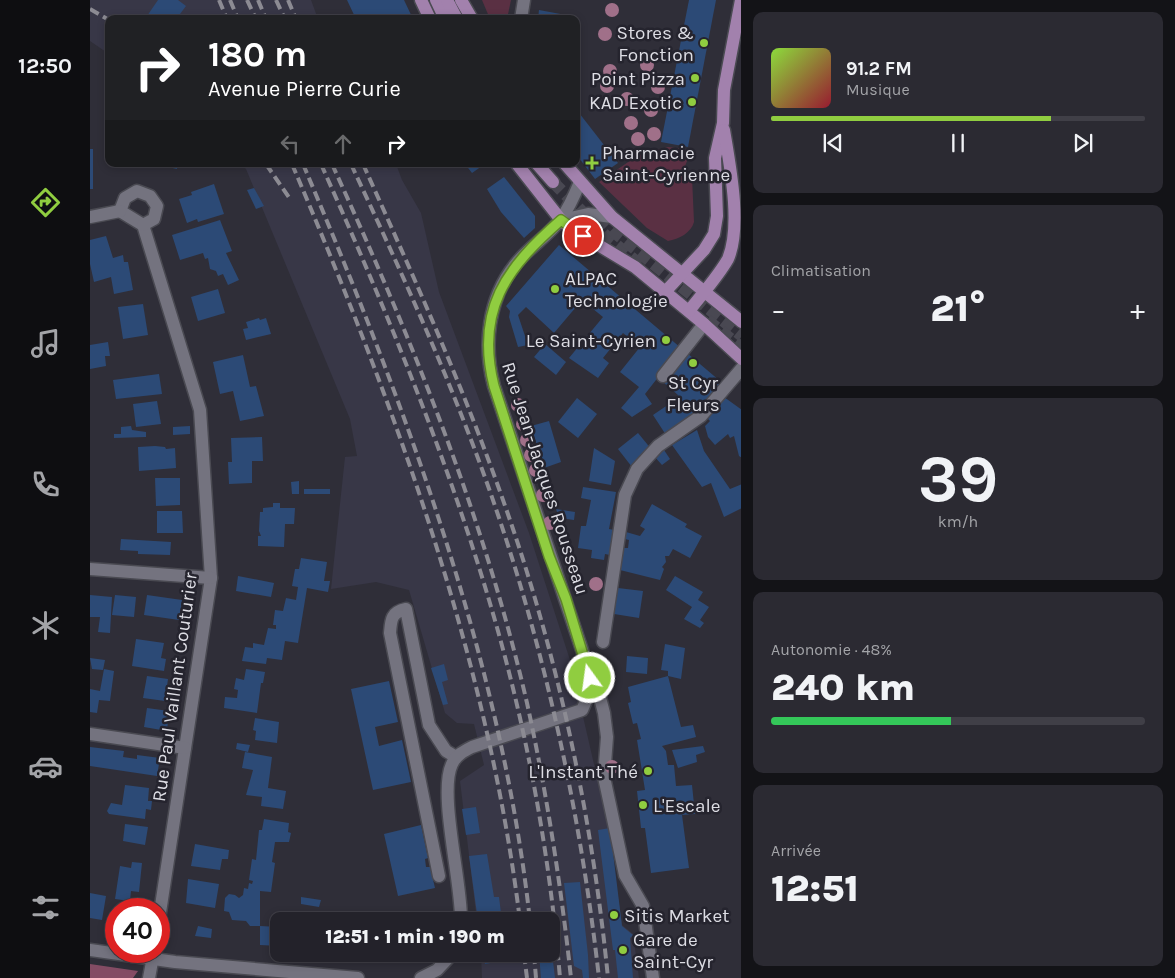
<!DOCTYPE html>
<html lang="fr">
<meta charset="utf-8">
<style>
:root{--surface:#23222a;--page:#2b2a32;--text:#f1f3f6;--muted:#a3a4a8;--line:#403f47;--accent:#90cd40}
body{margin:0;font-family:Karla,sans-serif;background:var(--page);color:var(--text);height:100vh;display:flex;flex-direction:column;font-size:19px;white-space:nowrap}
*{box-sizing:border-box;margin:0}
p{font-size:16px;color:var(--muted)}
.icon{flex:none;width:28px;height:28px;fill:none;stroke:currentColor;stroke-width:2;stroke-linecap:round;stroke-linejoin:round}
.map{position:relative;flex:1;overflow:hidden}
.sheet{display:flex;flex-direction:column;gap:12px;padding:12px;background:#131317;width:434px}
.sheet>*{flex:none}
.hud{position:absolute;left:15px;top:15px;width:475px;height:152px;border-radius:10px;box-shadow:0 2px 8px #0003,0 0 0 1px var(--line);background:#202124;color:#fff;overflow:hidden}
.speed{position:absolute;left:15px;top:898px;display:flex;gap:10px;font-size:25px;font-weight:700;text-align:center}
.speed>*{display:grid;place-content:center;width:65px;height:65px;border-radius:50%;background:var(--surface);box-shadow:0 2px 8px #0003,0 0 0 1px var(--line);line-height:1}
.speed .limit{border:8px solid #d22;background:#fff;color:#111}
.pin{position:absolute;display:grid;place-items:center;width:42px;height:42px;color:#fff;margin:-21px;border:2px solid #fff;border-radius:50%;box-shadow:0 1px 5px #0007}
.me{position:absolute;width:55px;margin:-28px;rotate:346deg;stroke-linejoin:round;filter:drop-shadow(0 0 4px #0008)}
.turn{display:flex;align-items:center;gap:18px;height:105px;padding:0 20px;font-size:22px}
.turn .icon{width:65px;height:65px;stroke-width:2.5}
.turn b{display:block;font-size:35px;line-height:42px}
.lanes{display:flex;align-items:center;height:48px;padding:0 20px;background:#0003;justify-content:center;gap:25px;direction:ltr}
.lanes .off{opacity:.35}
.big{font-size:38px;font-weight:800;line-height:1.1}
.sheet .card{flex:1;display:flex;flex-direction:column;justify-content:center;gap:8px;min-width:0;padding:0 18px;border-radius:10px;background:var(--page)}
.sheet .dial{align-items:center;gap:0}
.dial b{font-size:65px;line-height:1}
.song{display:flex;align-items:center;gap:15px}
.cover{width:60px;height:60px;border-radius:8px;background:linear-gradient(135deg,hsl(90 70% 55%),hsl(350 70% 35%))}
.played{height:5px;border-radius:2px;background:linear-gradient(90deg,var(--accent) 75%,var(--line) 75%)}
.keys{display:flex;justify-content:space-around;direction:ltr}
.heat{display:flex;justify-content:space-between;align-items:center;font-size:28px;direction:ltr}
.charge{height:8px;border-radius:4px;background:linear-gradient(90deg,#34c759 48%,var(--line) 0)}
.trip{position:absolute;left:180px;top:912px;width:290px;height:50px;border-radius:10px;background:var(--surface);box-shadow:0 2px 8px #0003,0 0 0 1px var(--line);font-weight:800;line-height:50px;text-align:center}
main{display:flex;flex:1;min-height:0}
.dock{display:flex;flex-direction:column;width:90px;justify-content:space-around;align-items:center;background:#0e0e11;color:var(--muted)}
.dock .icon{width:35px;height:35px}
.dock .current{color:var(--accent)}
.dock b{font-size:22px;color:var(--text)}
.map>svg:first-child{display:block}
.built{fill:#383747}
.green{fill:#5a3043}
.forest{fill:#844c64}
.building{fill:#2c4a76}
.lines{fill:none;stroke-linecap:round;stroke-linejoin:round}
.major-tunnel{stroke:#494852;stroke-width:12;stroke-dasharray:12 6;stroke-linecap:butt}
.minor-casing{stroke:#4a4a52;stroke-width:15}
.major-casing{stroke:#4a4a52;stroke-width:15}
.minor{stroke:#74737f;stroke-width:12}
.major{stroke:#a281ad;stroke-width:12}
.rail{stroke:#8c8b93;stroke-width:4;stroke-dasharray:10 5;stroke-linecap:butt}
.tree{fill:#a07089}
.route-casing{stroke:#5e852a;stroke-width:12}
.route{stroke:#90cd40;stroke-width:9}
.poi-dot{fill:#90cd40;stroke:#25242e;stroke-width:2}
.labels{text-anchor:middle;stroke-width:5;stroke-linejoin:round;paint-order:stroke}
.poi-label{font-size:19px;fill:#dddde4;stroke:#25242e;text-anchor:end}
.street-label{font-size:19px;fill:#dddde4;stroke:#25242e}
</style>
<main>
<nav class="dock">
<b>12:50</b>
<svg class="icon current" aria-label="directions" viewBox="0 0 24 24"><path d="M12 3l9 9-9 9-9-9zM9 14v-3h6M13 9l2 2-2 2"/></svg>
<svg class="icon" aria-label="music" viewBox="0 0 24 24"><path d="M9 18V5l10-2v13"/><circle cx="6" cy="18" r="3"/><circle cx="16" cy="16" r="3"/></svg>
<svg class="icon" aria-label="phone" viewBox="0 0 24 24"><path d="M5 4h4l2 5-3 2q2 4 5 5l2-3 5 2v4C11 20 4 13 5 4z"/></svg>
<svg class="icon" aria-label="climate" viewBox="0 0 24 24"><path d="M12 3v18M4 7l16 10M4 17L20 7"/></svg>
<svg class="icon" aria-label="car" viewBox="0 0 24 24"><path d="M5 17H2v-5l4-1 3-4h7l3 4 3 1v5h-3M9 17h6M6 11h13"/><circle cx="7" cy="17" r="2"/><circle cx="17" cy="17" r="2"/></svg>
<svg class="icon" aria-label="filters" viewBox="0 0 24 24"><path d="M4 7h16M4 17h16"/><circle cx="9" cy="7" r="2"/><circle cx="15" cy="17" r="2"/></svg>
</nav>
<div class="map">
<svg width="652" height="978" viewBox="0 0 652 978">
<rect width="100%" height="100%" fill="#2f2e38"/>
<g class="built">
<polygon points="0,0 221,0 228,19 19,19 19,54 0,41"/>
<polygon points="151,164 306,164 312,180 331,213 349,292 439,533 480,660 518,825 532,925 543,934 549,978 392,978 391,954 461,954 461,921 387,921 370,781 394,765 384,724 367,723 355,713 319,590 286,582 241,589 255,457 267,456 260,419 156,169"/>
</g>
<g class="green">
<polygon points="392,0 421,0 417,19 400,19"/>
<path d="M578,147L601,150L593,172L602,177L604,222C601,233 589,239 578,241L557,228L509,182L547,156Z"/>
</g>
<polygon class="forest" points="0,964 48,971 43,978 0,978"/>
<g class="building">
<polygon points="68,0 88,0 96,6 90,14 97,19 55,19"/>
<polygon points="257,0 314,0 323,19 266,19"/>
<polygon points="599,0 626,0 598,147 571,142"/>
<polygon points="449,10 476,15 475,19 448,19"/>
<polygon points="486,109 528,163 505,179 486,154"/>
<rect x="0" y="149" width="3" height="40"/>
<polygon points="64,164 88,164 87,169"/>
<polygon points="375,164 395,164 382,173"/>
<polygon points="414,177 445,216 445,228 434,238 411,212 397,189"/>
<polygon points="124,184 134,214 108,222 107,219 97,223 89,199 102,195 101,192"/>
<polygon points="164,188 174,206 166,209 157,190"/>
<polygon points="130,220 142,251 136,253 149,280 138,285 133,274 128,276 126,271 120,269 118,258 115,259 113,253 90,260 82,235"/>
<polygon points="16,236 23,258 33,255 34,262 38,262 43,290 24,294 21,277 4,282 0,264 0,240"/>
<polygon points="469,245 591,348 555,394 562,404 542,417 531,408 549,387 530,372 550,347 533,333 513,358 519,363 508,378 479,358 513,317 492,300 464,333 436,307 428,315 438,345 428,347 419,317 420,311 416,306"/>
<polygon points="128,289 135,313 108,321 101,297"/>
<polygon points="53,304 58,335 33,339 28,307"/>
<polygon points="169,318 170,320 176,318 181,334 156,340 153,329 158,328 156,322"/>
<polygon points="18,342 20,356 15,356 16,366 0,369 0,345"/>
<polygon points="455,344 476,362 466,375 444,357"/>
<polygon points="597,353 630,381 631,387 607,414 576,435 563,415 585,400 588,395 573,382"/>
<polygon points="153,355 160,387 166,386 174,416 150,421 143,391 130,394 123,362"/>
<polygon points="69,374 72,394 26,399 23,380"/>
<polygon points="634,397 652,410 652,458 649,456 644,436 640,438 638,434 625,445 618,437 615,426 620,421 618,419"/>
<polygon points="487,398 507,414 488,438 468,422"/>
<polygon points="67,401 71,424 46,427 43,404"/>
<polygon points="459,421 471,462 454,468 441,426"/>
<polygon points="41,426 42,430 56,432 56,437 24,438 24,434 31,434 31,427"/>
<polygon points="100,426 100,434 83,435 83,427"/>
<polygon points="607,430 614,451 640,489 652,484 652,508 634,517 621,483 612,487 582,445"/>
<polygon points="548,433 562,450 542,467 528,449"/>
<polygon points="172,437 173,461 162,461 162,483 139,484 138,462 142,462 141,438"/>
<polygon points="65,446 75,447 76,449 85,448 86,468 49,471 48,447"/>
<polygon points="504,448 525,461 521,485 499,481"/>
<polygon points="574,450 580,459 572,465 564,456"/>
<polygon points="65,478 90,478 90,505 66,506"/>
<polygon points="209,481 209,494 202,494 201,482"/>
<polygon points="493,487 526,492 519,529 524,530 520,555 515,554 514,560 501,558 502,550 488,548 491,526 496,526 501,500 491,498"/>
<rect x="214" y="489" width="26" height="5"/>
<polygon points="183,503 190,503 190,508 205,508 204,524 195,524 194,547 168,546 168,536 171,536 169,531 170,512 173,512 173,508 183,507"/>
<polygon points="562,504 597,524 595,527 612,536 600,558 583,549 579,556 575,556 576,562 572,567 574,569 570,580 530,570 534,548 538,548 539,540 535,539 536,532 550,536 555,529 550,526"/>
<polygon points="466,509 485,512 484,520 469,518"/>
<polygon points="67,511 92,511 93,533 67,533"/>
<polygon points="31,539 81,542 80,555 48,554 48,551 30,550"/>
<polygon points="211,558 237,562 234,581 240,581 238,592 217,588 208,643 195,641 192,660 177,658 176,664 152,661 155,647 163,648 163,643 174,645 178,628 186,629 186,625 183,625 185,610 193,611 196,598 206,600 208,587 202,586 205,569 209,569"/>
<polygon points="148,576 184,583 181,597 146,591"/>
<polygon points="585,576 613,592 608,600 619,607 610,620 614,623 610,628 594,619 602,607 576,590"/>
<polygon points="528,588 553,591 549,618 524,614"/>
<polygon points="0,595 22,597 20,633 8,632 10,617 0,617"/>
<polygon points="25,595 46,597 44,617 22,615"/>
<polygon points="57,595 92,600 89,620 54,615"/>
<polygon points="46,639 74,643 71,658 76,659 74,671 42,666"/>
<polygon points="575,644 595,648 591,679 578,676 578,671 571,670"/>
<polygon points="537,656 558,658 557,674 536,672"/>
<polygon points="0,658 15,660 13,670 2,669"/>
<polygon points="354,664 358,680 352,682 358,704 353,705 341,668"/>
<polygon points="14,669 24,671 20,701 9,700 7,713 0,712 0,689 10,691"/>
<polygon points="156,669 175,672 173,683 171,683 167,713 134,708 135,697 147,698 148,690 144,689 146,678 154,680"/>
<polygon points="57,676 78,679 75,701 53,698"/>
<polygon points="578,676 591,727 603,725 606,737 572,746 576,751 578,765 584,765 586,786 602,785 605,814 592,815 599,868 561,873 555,828 551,828 547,791 555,790 547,740 551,739 547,723 543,724 538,703 541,702 538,687"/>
<polygon points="299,681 308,722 285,727 289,746 312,740 321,782 283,790 261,689"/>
<polygon points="57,708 79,711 77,731 54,727"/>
<polygon points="165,718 189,722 187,743 165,740 166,731 163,730"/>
<polygon points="147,743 160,745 158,752 146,749"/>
<polygon points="613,746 615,752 606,755 607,762 588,768 582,750"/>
<polygon points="0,747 34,751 33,757 47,759 47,755 70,758 67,776 0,766"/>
<polygon points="155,752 182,757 178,788 196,791 193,809 171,806 172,797 156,795 163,770 152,768"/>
<polygon points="35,785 59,788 58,801 62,801 61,810 56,809 55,819 19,814 17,811 21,803 32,805"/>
<polygon points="386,807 390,833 376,835 372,809"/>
<polygon points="174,819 199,823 198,832 201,833 199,842 185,842 182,862 185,863 181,892 170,891 170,926 160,926 156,921 142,920 139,912 134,911 135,898 139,894 145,895 149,898 153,895 154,888 158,889 159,883 162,884 163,881 159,880 162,859 166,860 169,830 172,830"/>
<polygon points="35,824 58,827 55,845 33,841"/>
<polygon points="331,825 338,858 335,859 336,867 340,867 345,888 308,896 294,834"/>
<polygon points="520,828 532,926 543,935 540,938 543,978 528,978 525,950 523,950 508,830"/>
<polygon points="105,844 139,850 138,859 132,859 130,870 101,866"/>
<polygon points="397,854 404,897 409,897 412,921 388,921 379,856"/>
<polygon points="42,862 52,863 49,892 41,891 40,901 25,899 30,866 41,868"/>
<polygon points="98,879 129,884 125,908 96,903"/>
<polygon points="490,882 498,955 499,978 493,978 492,970 484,966 474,883"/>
<polygon points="0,893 16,896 12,920 0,918"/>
<polygon points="211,897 231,900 229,907 211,904"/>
<polygon points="24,910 26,910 26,931 21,931"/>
<rect x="218" y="918" width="20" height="3"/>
<polygon points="108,926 122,929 121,938 105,936"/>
<polygon points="170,926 189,927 189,946 170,945"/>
<polygon points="461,945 465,978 451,978 449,954 461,954"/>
<polygon points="223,954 233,954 232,963 222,962"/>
<polygon points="393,954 417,954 418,960 395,964"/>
</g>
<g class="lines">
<g class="major-tunnel">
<polyline points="463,182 518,238 553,267"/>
<polyline points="509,217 524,232 652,336"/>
<polyline points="617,320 652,348"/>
</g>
<defs>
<g id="minor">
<polyline points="431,19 434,0"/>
<polyline points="30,211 53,225 110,410 121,578 69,919"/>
<polyline points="30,211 35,198 47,191 60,196 67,206 64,219 53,225"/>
<polyline points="0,217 30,211"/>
<polyline points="471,220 498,214 522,217"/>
<polyline points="573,376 614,324"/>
<polyline points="0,569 121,578"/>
<polyline points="513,642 535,495 547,469 568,446 611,416 652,368"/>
<polyline points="500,679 509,694 514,713 517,737 514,777 535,875 553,906 563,978"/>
<polyline points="0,734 95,748"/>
<path d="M349,876L300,633C301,620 301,612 316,609L339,725L356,751L366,757"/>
<path d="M371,921C372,883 348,793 362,764C366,755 374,751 382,747L492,710L501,689L499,671L404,386C393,345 398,299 425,265C438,248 458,236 471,219C479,208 485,194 490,182"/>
<polyline points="0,950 85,962 268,978"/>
<polyline points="59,978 64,951"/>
<polyline points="331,978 347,970 362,954"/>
</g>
<g id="major">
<polyline points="331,0 340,19"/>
<polyline points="346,0 355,19"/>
<polyline points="357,0 367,19"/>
<polyline points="371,0 382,19"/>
<polyline points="427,164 471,220 480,228 545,267 614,324 652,359"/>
<polyline points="447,164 463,182"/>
<polyline points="475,164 522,217 652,322"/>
<polyline points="575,292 614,250 624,234 627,216 625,158 633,123 634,90 651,0"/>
<path d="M599,311C612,294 627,278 638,259C652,226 640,166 634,130"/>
</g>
</defs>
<use href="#minor" class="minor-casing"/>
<use href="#major" class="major-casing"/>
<use href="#minor" class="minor"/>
<use href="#major" class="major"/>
<g class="rail">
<polyline points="129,0 137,19"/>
<polyline points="140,0 148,19"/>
<polyline points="157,0 166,19"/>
<polyline points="168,0 176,19"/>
<polyline points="186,0 195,19"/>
<polyline points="198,0 206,19"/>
<polyline points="0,9 19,20"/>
<polyline points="176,164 200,199"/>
<path d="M202,164C305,406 398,658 430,921"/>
<path d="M213,164C314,402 412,662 440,921"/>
<path d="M231,164C298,314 361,466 406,624C439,740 460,859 470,978"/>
<path d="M242,164C321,337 394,517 437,703C457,794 471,886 481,978"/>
<path d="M261,164C302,252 343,341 378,432C446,607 488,792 509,978"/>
<path d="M273,164C327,284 381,404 423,529C472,674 503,826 518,978"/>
<polyline points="434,954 437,978"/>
<polyline points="444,954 446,978"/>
</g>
</g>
<g class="tree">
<circle cx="522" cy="10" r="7"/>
<circle cx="515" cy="34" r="7"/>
<circle cx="557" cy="65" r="7"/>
<circle cx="520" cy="71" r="7"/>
<circle cx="517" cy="86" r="7"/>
<circle cx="568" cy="87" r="7"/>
<circle cx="537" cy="99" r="7"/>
<circle cx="561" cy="110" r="7"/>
<circle cx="541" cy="123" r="7"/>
<circle cx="564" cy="134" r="7"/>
<circle cx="548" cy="139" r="7"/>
<circle cx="428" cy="405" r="7"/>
<circle cx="433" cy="424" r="7"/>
<circle cx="437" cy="440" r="7"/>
<circle cx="441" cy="455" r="7"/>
<circle cx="446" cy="470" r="7"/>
<circle cx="453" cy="495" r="7"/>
<circle cx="460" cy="523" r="7"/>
<circle cx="506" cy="584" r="7"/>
<circle cx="522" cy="767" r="7"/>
</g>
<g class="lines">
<defs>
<path id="route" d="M493,236L471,220C416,268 385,310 404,386L459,556L476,599L500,678"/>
</defs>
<use href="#route" class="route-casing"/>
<use href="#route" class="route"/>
</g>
<g class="poi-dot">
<circle cx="614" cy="43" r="5"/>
<circle cx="605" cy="78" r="5"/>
<circle cx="602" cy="102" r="5"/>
<path d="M499.5 155.5h5v5h5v5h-5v5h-5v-5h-5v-5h5z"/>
<circle cx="465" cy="289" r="5"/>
<circle cx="576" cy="340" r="5"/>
<circle cx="603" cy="363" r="5"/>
<circle cx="558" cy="771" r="5"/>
<circle cx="553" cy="805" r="5"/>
<circle cx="524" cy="915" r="5"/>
<circle cx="533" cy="950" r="5"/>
</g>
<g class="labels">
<g class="poi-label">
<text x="604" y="39">Stores &amp;<tspan x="604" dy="22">Fonction</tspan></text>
<text x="595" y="85">Point Pizza</text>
<text x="592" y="109">KAD Exotic</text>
<text x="512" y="159" text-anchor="start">Pharmacie<tspan x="512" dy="22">Saint-Cyrienne</tspan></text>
<text x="475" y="285" text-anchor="start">ALPAC<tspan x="475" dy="22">Technologie</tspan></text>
<text x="566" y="347">Le Saint-Cyrien</text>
<text x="603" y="389" text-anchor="middle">St Cyr<tspan x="603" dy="22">Fleurs</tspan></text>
<text x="548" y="778">L'Instant Thé</text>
<text x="563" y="812" text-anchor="start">L'Escale</text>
<text x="534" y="922" text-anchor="start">Sitis Market</text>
<text x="543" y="946" text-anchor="start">Gare de<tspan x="543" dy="22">Saint-Cyr</tspan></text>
</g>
<g class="street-label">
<text transform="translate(456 478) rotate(72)" y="7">Rue Jean-Jacques Rousseau</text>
<text transform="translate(84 687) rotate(-82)" y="7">Rue Paul Vaillant Couturier</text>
</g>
</g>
</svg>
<div class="speed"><div class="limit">40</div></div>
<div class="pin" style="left:493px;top:236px;background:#d93025"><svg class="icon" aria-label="arrive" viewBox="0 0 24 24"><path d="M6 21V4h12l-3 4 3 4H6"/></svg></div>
<svg class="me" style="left:500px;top:678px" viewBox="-20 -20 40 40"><circle r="17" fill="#90cd40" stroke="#fff" stroke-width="3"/><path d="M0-11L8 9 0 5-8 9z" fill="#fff"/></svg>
<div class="trip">12:51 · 1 min · 190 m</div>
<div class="hud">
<div class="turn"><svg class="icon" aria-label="right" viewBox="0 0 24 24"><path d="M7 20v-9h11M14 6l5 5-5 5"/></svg><div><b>180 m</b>Avenue Pierre Curie</div></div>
<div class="lanes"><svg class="icon off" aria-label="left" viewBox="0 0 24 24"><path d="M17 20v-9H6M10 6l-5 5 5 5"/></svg><svg class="icon off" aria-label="ahead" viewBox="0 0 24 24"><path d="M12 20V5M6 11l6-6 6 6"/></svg><svg class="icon" aria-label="right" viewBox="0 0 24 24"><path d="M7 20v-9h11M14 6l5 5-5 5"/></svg></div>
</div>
</div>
<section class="sheet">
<div class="card">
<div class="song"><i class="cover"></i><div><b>91.2 FM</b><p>Musique</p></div></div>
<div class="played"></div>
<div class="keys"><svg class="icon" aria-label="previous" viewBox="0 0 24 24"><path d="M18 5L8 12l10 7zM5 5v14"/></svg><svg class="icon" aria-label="pause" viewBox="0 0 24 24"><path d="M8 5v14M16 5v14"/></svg><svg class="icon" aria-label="next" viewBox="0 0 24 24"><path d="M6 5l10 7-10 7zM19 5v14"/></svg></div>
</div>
<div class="card"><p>Climatisation</p>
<div class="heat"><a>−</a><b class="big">21°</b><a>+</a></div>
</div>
<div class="card dial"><b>39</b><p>km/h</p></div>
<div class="card"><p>Autonomie · 48%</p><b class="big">240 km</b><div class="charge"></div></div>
<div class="card"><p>Arrivée</p><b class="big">12:51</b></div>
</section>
</main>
